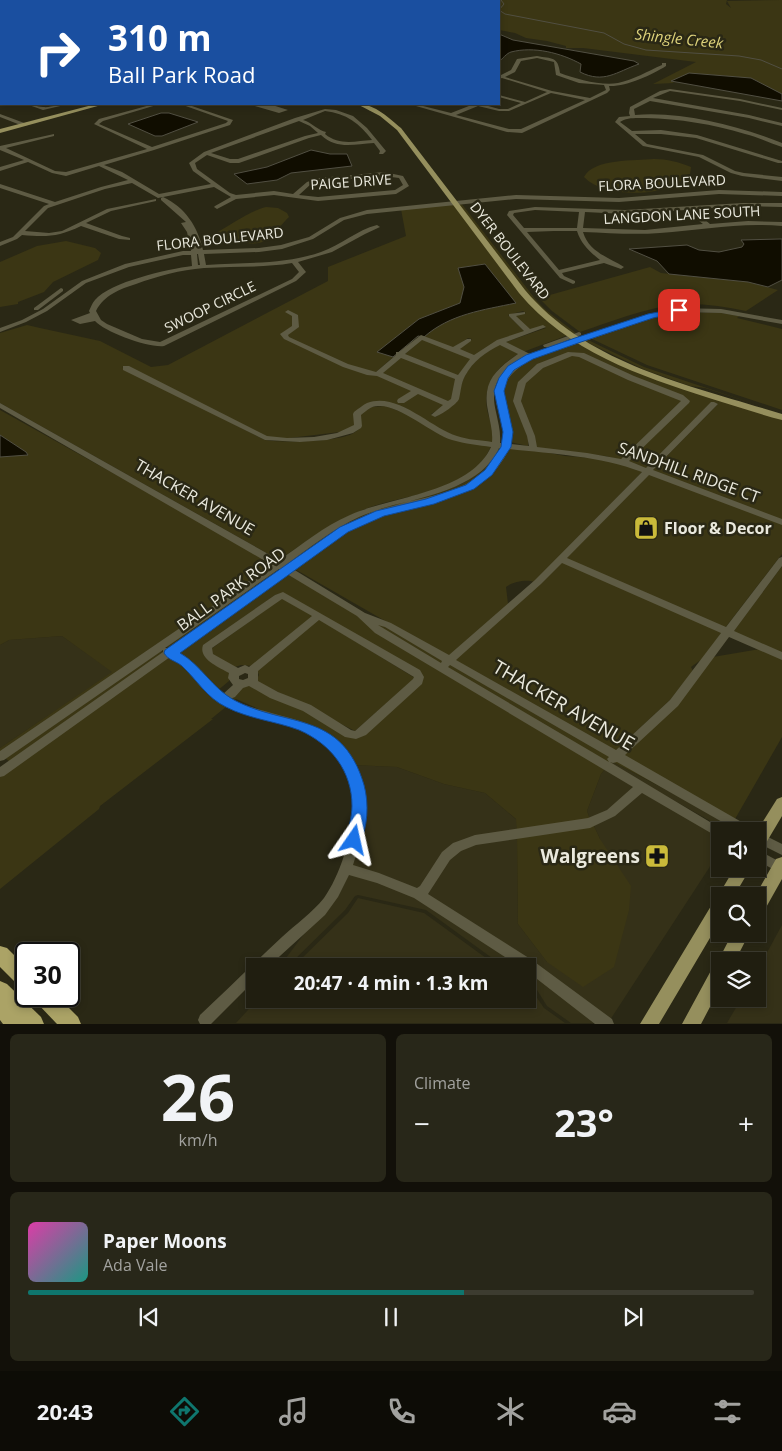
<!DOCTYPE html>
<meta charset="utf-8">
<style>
:root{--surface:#201e10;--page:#282719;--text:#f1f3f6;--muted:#a2a29f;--line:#3d3c30;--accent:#0f766e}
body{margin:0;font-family:"Open Sans",sans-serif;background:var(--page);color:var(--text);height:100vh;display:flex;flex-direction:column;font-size:19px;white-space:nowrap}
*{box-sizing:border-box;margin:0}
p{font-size:16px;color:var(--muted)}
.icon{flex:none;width:28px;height:28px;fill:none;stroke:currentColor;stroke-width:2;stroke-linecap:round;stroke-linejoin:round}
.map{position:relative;height:1024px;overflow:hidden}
.details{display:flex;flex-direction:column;gap:10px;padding:10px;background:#121009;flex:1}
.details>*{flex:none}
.top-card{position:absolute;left:0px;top:0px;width:500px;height:105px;box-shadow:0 2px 8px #0003,0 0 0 1px var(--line);background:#1a4fa0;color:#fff;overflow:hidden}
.controls{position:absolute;left:711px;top:822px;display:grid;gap:10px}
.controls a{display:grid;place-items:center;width:55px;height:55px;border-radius:0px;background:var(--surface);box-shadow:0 2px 8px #0003,0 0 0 1px var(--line);font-size:25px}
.speed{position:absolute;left:15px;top:942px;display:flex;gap:10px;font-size:25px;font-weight:700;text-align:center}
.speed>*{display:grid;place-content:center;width:65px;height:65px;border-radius:50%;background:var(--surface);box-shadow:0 2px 8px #0003,0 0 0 1px var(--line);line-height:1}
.speed .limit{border:2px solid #111;border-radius:8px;background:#fff;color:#111}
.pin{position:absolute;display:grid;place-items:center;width:42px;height:42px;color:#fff;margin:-21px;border-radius:10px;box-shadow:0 2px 8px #0006}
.me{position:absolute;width:55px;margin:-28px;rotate:11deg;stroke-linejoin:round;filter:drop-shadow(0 0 4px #0008)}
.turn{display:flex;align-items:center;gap:18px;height:105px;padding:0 25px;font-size:22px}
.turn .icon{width:65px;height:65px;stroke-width:2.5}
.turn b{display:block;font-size:35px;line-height:42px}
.big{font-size:38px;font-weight:700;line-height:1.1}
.details .widget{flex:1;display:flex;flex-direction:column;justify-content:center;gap:8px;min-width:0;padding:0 18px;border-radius:8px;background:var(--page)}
.details .dial{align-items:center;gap:0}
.dial b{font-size:65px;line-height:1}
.song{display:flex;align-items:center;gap:15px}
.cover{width:60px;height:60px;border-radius:8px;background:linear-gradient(135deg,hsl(320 70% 55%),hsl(170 70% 35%))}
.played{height:5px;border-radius:2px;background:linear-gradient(90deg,var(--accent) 60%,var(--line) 60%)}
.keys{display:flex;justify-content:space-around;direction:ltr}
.heat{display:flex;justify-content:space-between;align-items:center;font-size:28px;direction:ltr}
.details .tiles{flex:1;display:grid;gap:10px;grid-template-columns:1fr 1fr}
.widget:last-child{grid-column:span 2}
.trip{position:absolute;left:246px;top:958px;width:290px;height:50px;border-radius:0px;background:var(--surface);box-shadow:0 2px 8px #0003,0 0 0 1px var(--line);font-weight:700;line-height:50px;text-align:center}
.tabs{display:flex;height:80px;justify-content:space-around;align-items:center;background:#0d0c06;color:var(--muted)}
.tabs .icon{width:35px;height:35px}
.tabs .selected{color:var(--accent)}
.tabs b{font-size:22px;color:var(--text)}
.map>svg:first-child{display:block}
.built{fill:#353118}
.green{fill:#3b3614}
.water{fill:#100d00;stroke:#514f42}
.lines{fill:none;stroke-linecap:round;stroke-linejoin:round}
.stream{stroke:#514f42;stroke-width:1}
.minor{fill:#5e5b44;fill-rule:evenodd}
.major{fill:#958f5d;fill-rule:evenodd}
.highway{fill:#aba366;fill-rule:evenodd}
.route{fill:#1a73e8;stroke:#114b97}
.labels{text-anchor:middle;stroke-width:5;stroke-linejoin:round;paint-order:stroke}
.far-street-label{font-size:14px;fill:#eae9dd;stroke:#2a2815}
.far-water-label{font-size:15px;font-style:italic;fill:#ddd27a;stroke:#2a2815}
.street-label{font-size:16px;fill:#eae9dd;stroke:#2a2815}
.poi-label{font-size:16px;font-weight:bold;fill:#eae9dd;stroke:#2a2815;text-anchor:start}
.near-street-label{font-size:19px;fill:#eae9dd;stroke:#2a2815}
.near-poi-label{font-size:19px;font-weight:bold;fill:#eae9dd;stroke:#2a2815;text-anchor:end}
</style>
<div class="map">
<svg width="782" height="1024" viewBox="0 0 782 1024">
<rect width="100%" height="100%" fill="#2a2815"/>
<g class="built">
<polygon points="62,636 113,672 0,748 0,645 9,640"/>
<polygon points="611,761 732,824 728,831 645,784 636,786 608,810 590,819 587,811 601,774"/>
<polygon points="353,765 397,767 444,784 485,793 517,820 517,830 474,837 417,889 381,874 352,866 364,808 362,790"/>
<polygon points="644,791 720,834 720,847 709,868 610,1020 425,894 450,859 460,850 477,844 517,838 518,924 547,962 600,839 594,826 615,815"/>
<polygon points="349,874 378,882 415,897 523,966 503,966 426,910 358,895 355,896 345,910 288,966 280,966 307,930 329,909"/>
<polygon points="358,898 424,913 497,966 294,966 348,913"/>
<polygon points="782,925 782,1023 727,1023 741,999 758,999 758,969"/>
<polygon points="528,970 539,978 599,1023 571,1023 547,1006 537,990 528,983"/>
<polygon points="528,988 533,992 544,1008 565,1023 236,1023 258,999 528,999"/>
</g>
<g class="green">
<polygon points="454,0 727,0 726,4 731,8 727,1 782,0 782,86 770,79 782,86 782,94 751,78 701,74 671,81 674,83 653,84 696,62 583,48 566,48 566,46 547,41 526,38 515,33 499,30 499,1"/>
<path d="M654,159C667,159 679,162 691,167L690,174C684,178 678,184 670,187C647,196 602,196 584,177C594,158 635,161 654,159Z"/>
<polygon points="458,203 461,203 536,300 547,311 576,333 572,334 531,300"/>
<path d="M454,204L526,300L539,314L568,335L523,352L503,343L546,328L543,326L529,330L514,316L526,313L523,311L508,315L525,332L496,342L474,356L458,350L472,339L468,338L453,348L424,337C449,314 483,310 515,303L485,264L458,268L464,287L460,303L419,319L378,352L393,357L375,373L376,375L413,391L398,401L402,403L417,393L446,405L431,414L436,417L457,401C464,369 472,361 500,344L519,354C497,366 483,383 487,409C489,421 496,431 493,443C480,441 467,441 455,436C419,423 394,385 355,413V425L348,431L281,439L267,437L126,366L122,367L265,440C284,443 334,442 352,434C356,432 359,429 361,426L360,414L371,407L386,406L411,416L452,439L491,446C470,497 401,492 358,512C329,524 304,543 279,560L0,403V333L27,325L40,328L100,341L151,367L168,365L328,281V267L406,236L401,209Z"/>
<path d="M266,207L278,208L287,213L289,217C267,239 271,247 235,242C228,241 222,241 216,236V233C230,225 252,210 266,207Z"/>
<polygon points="66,241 95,248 101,253 98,260 53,282 44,292 18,302 18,304 0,307 0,262 37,246"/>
<path d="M650,267L661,273L748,282L778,290L746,311C727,307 708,304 689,304C651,305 616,320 580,332L552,311L539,298Z"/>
<polygon points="680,312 721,313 739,316 737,318 782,329 782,410 647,365 590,338 653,317"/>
<polygon points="422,339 472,358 458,376 404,355"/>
<polygon points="586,339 644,367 769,409 705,388 690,386 645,370 582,340"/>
<path d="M578,342L618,363L782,419V520L652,471L718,404L712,402L646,469L627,462L688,402L571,352L538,365L514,401L528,436V446L510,442C507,427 501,408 502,393C502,361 554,350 578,342Z"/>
<path d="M572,355L580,356L682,401L620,460L606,456L565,453L535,447C531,434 521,414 521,401C518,373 552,363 572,355Z"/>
<polygon points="402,357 456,379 452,400 449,402 381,374"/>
<polygon points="0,410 274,563 0,753 0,748 112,672 62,636 9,640 0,645 0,457 27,454 0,435"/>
<path d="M509,445L565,456L606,459L643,471L534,582C527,579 512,582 506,587L508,604L448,657L293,568C321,548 349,527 381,515C418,502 461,502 491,474C498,467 504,454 509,445Z"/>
<path d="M503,446C482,486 447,495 406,505C396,507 385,509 376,512C344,526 316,544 288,565L284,563C309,546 334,527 362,515C407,494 475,499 498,447Z"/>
<polygon points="649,474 782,524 782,554 725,628 565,559"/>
<polygon points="562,562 722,632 702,659 691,667 693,671 670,700 615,751 454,661"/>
<polygon points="782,566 782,653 733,632"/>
<polygon points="273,570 278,573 170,649 165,646"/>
<polygon points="289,571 712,813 611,761 601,774 587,811 590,819 517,830 516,819 485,793 444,784 397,767 353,765 338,744 236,699 233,701 228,699 240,688 250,685 305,711 349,737 422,682 282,593 275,595 205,646 229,673 229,681 217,691 176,653"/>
<polygon points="282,598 313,616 252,666 241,665 235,667 212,655 211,649"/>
<polygon points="319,619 415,678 355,731 256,681 259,675 257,670"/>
<polygon points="760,649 782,658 782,737 735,819 622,756 713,657"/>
<polygon points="160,650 165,653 10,762 5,758"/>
<path d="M170,656C192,670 204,694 227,706L211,719H213L100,806L99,809L0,889V777Z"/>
<polygon points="594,826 600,839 631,886 629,910 614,967 583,987 547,962 518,924 517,838"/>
</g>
<g class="water">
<path d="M499,34L513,40L634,61L639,64C616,72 604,84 580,72L581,64C561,53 534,46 511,52C507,53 502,59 499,62Z"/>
<polygon points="689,73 751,78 782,94 782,101 671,81"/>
<polygon points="161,113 169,113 198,122 162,136 155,136 128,124"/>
<polygon points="311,150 330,154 347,154 352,166 291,173 277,180 247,184 234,174 267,167"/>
<polygon points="780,239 782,239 782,280 768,287 748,282 669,274 657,261 629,249 687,245 699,250 719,252 742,247 744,244 741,240"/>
<path d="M485,264L516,303C483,310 450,314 424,337L418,336L393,357L377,352L419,319L460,303L464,287L458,268Z"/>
<polygon points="0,435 26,452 28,455 0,457"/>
</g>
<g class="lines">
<polyline class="stream" points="501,0 504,4 499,10 505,14 604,33 624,44 646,50 739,56 761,60 782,69"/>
<g class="minor">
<rect x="316" y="0" width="4" height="1"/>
<rect x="0" y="12" width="1" height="3"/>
<rect x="0" y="37" width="1" height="2"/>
<rect x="0" y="52" width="1" height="3"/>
<path d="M537,56C552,59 558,56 560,73C576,79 601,86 618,83C633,80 648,71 662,65V63H666V66C652,75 625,87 609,86L610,90L607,93L522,133L507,132L409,104H415L451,113L474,104H481L499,109H508L521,103L499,97V95L525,102L547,92L502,78L499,79V76L511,70L517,59ZM537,58L554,62L556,75L579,83L604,85L606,90L590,98L552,91L505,77L515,72L521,61ZM551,93L585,100L521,129H509L456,115L478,106L499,111H509Z"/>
<rect x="0" y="71" width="1" height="2"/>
<path d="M670,89L740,99L782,108V110L740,101L670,91L653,98L749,115L782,123V126L749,118L650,101L634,109L635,115C682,111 739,126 782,143V147C770,143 758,137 745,134C713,124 679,119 646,118C638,118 626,117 620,122L632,131L661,130L697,135L782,161V163H778L696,138L661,134H635L647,144L703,155L735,171L744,173L782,177V181L742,176L731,173L699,157L643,146L615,122L619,117L630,116L629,113L630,107L660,91Z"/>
<rect x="0" y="92" width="1" height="3"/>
<path d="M26,104C32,104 37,107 43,107C52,108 61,103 69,104L43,110Z"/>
<path d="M154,104H160L103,121L99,124L152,147L226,123L228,121L180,104H186L233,120L230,125L154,150L104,165L122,172L159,194L211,184L193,171L189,163L204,152L295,118L325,109L336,110L353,116L367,128L386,151L383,154H379L380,151L374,143C354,144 337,150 321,135L309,138L239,163H230L207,155L195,163L197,169L230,193L236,195L274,191L293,194L307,182L319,178L384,172L403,176L409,186L396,194L318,201L274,195L236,199L217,209L214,207L215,206L231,197L214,187L158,198L132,183L105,189L48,208L25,231L49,233L62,231L107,209L156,199V201L111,211L86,223L122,236L130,238V240L119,239L81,226C58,237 47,237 22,235L17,239L0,246V242L13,237L44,206L49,204L0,188V184L55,202L101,187L128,180L99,166L66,176L52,173L28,162L0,171V167L24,160L0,150V146L54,134V136L6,148L55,171L66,172L147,149L94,124L99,119ZM325,111C346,113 360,124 372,140C356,141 339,146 325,134L326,132C319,131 311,122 303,120ZM299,121L310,126L318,133L305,136L238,159H230L211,153ZM384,176L399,178L403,185L395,190L318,197L299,195L311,184L319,182Z"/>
<polygon points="248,104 268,106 263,104 269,104 288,110 279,113"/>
<polygon points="0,114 27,124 27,125 23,126 0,117"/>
<path d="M719,190L782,192V196L719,194L619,202L516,199L367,214L344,220L313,239L282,249L259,252L204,254L206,265C245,262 284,265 321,252C341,245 357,230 377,225L380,227L365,234L332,252L298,262L306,272L296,281L164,346C148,348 105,332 95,321L80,324L71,320L90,313L89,311C91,307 92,303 95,300C110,282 168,269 192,266L191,255H183L129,267L86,283L47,311L26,322L0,332V328L22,320L43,309L82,281L125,264L183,251H191L187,232L181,223L186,222L161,200V198L163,197C185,207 198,227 203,250L259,248L281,245L309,237L340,218L367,210L516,195L619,198ZM197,254H198L200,265H198ZM292,263L299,272L292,279L160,342L142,339L107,324L101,320L96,311C104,295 120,289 136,284C158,276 180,270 204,268C233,266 263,268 292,263Z"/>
<path d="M743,203H782V207L743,206L692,209L710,224L748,221L782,222V226C740,222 701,230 660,233C634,235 609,233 583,232C589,252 608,257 624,267L621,269L604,263L562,273L564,276L575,281V283L573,284L560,278L507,215L509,211L535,207L625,210ZM535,210L579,212L577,228H524L513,215L514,213ZM685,210L703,224L645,230L583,228L585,212L625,214ZM554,231H577C581,244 590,252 600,260L559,270L527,232Z"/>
<polygon points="61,288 63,289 63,291 38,310 34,310 34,308"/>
<path d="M679,308L721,309L782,320V324L721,313L679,312L653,318L532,359C509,373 497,385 506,413C510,424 514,433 511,444L529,446L527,436L513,401L518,382L537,364L568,352L584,353L634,376L683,395L690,401L689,403L629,461L646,468L711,402H714L718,404L653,470L782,519V525L649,475L567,558L726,627L779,558L782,557V566L734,631L782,652V660L729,637L678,706L625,755L752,828L754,831H738L617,762L613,763L610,762L725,831H720V838L716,836L642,793L615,816L590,828L476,845L461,851L450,860L428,894L532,960L612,1019L614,1024H595L528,972V966H519L414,898L377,883L349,875L338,897L325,915L269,966H255V980L211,1024H200L198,1020L200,1015C228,989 254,963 282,937C296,924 312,913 324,898C345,869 362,806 347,771C341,759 331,748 320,740C291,720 254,722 224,705C203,693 192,669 170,657L4,776L0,777V767L163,652V650L4,760L0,761V751L272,565L0,408V403L279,560C302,545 324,526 350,515C392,496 470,493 491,447C479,445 465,444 452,440C432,434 399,404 378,406C371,406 366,411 361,415L362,426L361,428L353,433L342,436L327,440L300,442L265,440L123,370V366H129L267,436L287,438L314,437L337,433L354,425L353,414L354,412C358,409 363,405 367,403C397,391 431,428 457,436C468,440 481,440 492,442C493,431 490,422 488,411C482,382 495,370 518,354L500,345C486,352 473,361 465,376C461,383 461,391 459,399C457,404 441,415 435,417L431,415L443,405L418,394L404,403H398L397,401L398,399L411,391L377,376L367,375L343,367L284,339L280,334L292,326V316L285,312L288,310L298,315L299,327L288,335L289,337L348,364L376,372L396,355V352H399L421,335L453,347L467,339H471V341L460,349L474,355L497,340L524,331L509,316V314L525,312V314L516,316L530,329L543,325L546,327L506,342L530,354L649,315ZM422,340L470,359L458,375L405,354ZM572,356L579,357L628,380L681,401L621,459L587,453L537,447L535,436L521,401L526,383L543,368ZM523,357L505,371L497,385L496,402L504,431L503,443H500C501,432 498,422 496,412C489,383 501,372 523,357ZM401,358L455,379L451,399L448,401L383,373ZM499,448H501C477,499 420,494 375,511C342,525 316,545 287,565H286C309,548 333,529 359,517C398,500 464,496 491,461C495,457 497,452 499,448ZM509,449C554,454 599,456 642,472L535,580L449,655L391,623L365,613L293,569C311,557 328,542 347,531C357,525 370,520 381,515C429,496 483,504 509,449ZM562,563L721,633L670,700L616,750L456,660L541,584ZM279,569L280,570L169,648H165ZM287,574L357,616L375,633L633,787L607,810L588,818L475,835L453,843L442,852L420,886L417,888L379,873L353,865C372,807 371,746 303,722C279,714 254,710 230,699L235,697L243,688L249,686L270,698L303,711L345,737L356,739L366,735L422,684L424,677L420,670L283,592L275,595L203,645C198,659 219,667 229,673L228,678L233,685L223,694L190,660L177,652ZM282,599L312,616L249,667L245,665L238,668L213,654L212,648ZM319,620L414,677L413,679L355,731L351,730L311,705L278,692L258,681V671ZM378,625L385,627L442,661L441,663ZM450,665L609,757L607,759L609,762L448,667ZM245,673L248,674V678L243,680L239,679V676Z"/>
<polygon points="579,332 581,333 581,335 550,347 544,347 543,345"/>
<polygon points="758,832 782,844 782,855 758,843"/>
<polygon points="758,850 782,863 782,874 758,861"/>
</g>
<g class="major">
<polygon points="0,1 2,1 1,4 0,4"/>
<polygon points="96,104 105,104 0,133 0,129"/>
<path d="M357,104C374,103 389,118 401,128L525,290C588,365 692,386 782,414V420C758,414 733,405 709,398C640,376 567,351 519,293L397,130L380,116Z"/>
<polygon points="782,797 782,816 763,848 758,849 757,831 777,799"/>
<polygon points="782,857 782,879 764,911 758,913 758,896 755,896 776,859"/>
<polygon points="734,869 750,869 734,896 720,896 720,921 659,1024 640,1024 714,901 719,899 718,896"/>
<polygon points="732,934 749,934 735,961 720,961 720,988 701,1024 682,1024 714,965 719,964 718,961"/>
</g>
<g class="highway">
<polygon points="0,946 7,948 26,967 26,989 19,986 0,967"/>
<polygon points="0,981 7,984 41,1017 44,1024 3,1024 0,1020"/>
<polygon points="33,996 57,996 78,1017 81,1024 57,1024 36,1002"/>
</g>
</g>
<path class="route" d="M679,308L682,309V312L653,318L581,342L533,359L514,370L508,378L504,391L513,432L511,447L492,475L474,489L434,504L384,516L348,532L180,653C201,665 212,688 234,700C287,728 342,710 364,785C369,803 368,828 359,845L354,847L348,845L346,840C348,829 352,817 352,806C352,771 331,744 299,730C275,721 249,719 226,707C207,698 197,680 182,666C176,661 168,660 164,653L165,650L340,527L376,511L426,499L466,485L485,470L501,447L503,432L494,391L499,378L508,366L526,355L575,338L648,314Z"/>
<defs>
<symbol id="shop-square" viewBox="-11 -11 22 22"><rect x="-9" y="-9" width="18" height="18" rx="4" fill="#caba3a" stroke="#2a2815"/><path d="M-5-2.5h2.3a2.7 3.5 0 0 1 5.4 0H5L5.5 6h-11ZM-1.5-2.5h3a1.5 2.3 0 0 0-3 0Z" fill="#111"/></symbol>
<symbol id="pharmacy-square" viewBox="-11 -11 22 22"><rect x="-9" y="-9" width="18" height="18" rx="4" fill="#caba3a" stroke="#2a2815"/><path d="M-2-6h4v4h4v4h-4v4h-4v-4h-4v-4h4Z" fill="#111"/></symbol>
</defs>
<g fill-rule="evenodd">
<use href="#shop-square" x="632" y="514" width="28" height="28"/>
<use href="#pharmacy-square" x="643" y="842" width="28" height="28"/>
</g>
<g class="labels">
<g class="far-street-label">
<text transform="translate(351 182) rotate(-4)" y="5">PAIGE DRIVE</text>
<text transform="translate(662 183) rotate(-3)" y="5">FLORA BOULEVARD</text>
<text transform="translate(682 215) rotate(-3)" y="5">LANGDON LANE SOUTH</text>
<text transform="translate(220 239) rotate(-6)" y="5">FLORA BOULEVARD</text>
<text transform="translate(510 251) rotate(52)" y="5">DYER BOULEVARD</text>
<text transform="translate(210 307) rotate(-26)" y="5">SWOOP CIRCLE</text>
</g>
<g class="far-water-label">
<text transform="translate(679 39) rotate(6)" y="5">Shingle Creek</text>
</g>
<g class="street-label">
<text transform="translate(689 472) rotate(20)" y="6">SANDHILL RIDGE CT</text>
<text transform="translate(195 497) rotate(30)" y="6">THACKER AVENUE</text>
<text transform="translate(231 589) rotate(-36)" y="6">BALL PARK ROAD</text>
</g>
<g class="poi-label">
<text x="664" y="534">Floor &amp; Decor</text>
</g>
<g class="near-street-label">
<text transform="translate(564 705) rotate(30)" y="7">THACKER AVENUE</text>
</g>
<g class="near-poi-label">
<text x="640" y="863">Walgreens</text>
</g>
</g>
</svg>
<div class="controls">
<a><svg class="icon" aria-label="sound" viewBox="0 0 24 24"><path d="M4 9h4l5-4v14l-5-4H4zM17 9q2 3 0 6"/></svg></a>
<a><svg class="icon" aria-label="search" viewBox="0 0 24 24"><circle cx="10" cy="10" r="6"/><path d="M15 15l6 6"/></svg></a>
<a><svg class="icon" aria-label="layers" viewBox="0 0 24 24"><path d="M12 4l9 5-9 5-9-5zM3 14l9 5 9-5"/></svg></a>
</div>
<div class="speed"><div class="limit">30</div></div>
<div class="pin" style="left:679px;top:310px;background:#d93025"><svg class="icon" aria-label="arrive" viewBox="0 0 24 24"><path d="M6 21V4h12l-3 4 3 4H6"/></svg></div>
<svg class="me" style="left:354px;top:840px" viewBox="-20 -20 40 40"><path d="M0-17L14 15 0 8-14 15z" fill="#1a73e8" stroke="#fff" stroke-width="4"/></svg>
<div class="trip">20:47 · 4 min · 1.3 km</div>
<div class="top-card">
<div class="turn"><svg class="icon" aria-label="right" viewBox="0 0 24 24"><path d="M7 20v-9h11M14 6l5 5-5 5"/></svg><div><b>310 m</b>Ball Park Road</div></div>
</div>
</div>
<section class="details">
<div class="tiles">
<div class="widget dial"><b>26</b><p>km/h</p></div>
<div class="widget"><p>Climate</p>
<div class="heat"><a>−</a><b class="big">23°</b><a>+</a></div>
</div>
<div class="widget">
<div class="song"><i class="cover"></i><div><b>Paper Moons</b><p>Ada Vale</p></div></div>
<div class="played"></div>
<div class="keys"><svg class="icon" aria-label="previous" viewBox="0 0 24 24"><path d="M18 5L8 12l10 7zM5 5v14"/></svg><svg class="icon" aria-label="pause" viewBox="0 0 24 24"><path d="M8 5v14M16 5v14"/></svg><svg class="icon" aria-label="next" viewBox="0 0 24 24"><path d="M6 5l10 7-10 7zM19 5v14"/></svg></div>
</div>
</div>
</section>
<nav class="tabs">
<b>20:43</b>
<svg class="icon selected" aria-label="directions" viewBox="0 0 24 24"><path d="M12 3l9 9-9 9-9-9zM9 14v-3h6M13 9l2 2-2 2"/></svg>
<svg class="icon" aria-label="music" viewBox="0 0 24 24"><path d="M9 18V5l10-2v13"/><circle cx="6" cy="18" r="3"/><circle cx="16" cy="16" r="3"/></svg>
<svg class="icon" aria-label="phone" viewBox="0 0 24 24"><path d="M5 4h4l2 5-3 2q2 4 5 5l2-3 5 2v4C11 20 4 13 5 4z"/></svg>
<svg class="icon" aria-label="climate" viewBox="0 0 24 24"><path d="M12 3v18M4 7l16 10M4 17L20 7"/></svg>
<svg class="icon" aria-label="car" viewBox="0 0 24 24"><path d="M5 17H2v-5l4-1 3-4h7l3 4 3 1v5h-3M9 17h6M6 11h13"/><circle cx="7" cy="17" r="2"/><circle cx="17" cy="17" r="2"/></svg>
<svg class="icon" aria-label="filters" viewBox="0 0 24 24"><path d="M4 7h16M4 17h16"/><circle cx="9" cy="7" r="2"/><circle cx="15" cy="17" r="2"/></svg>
</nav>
